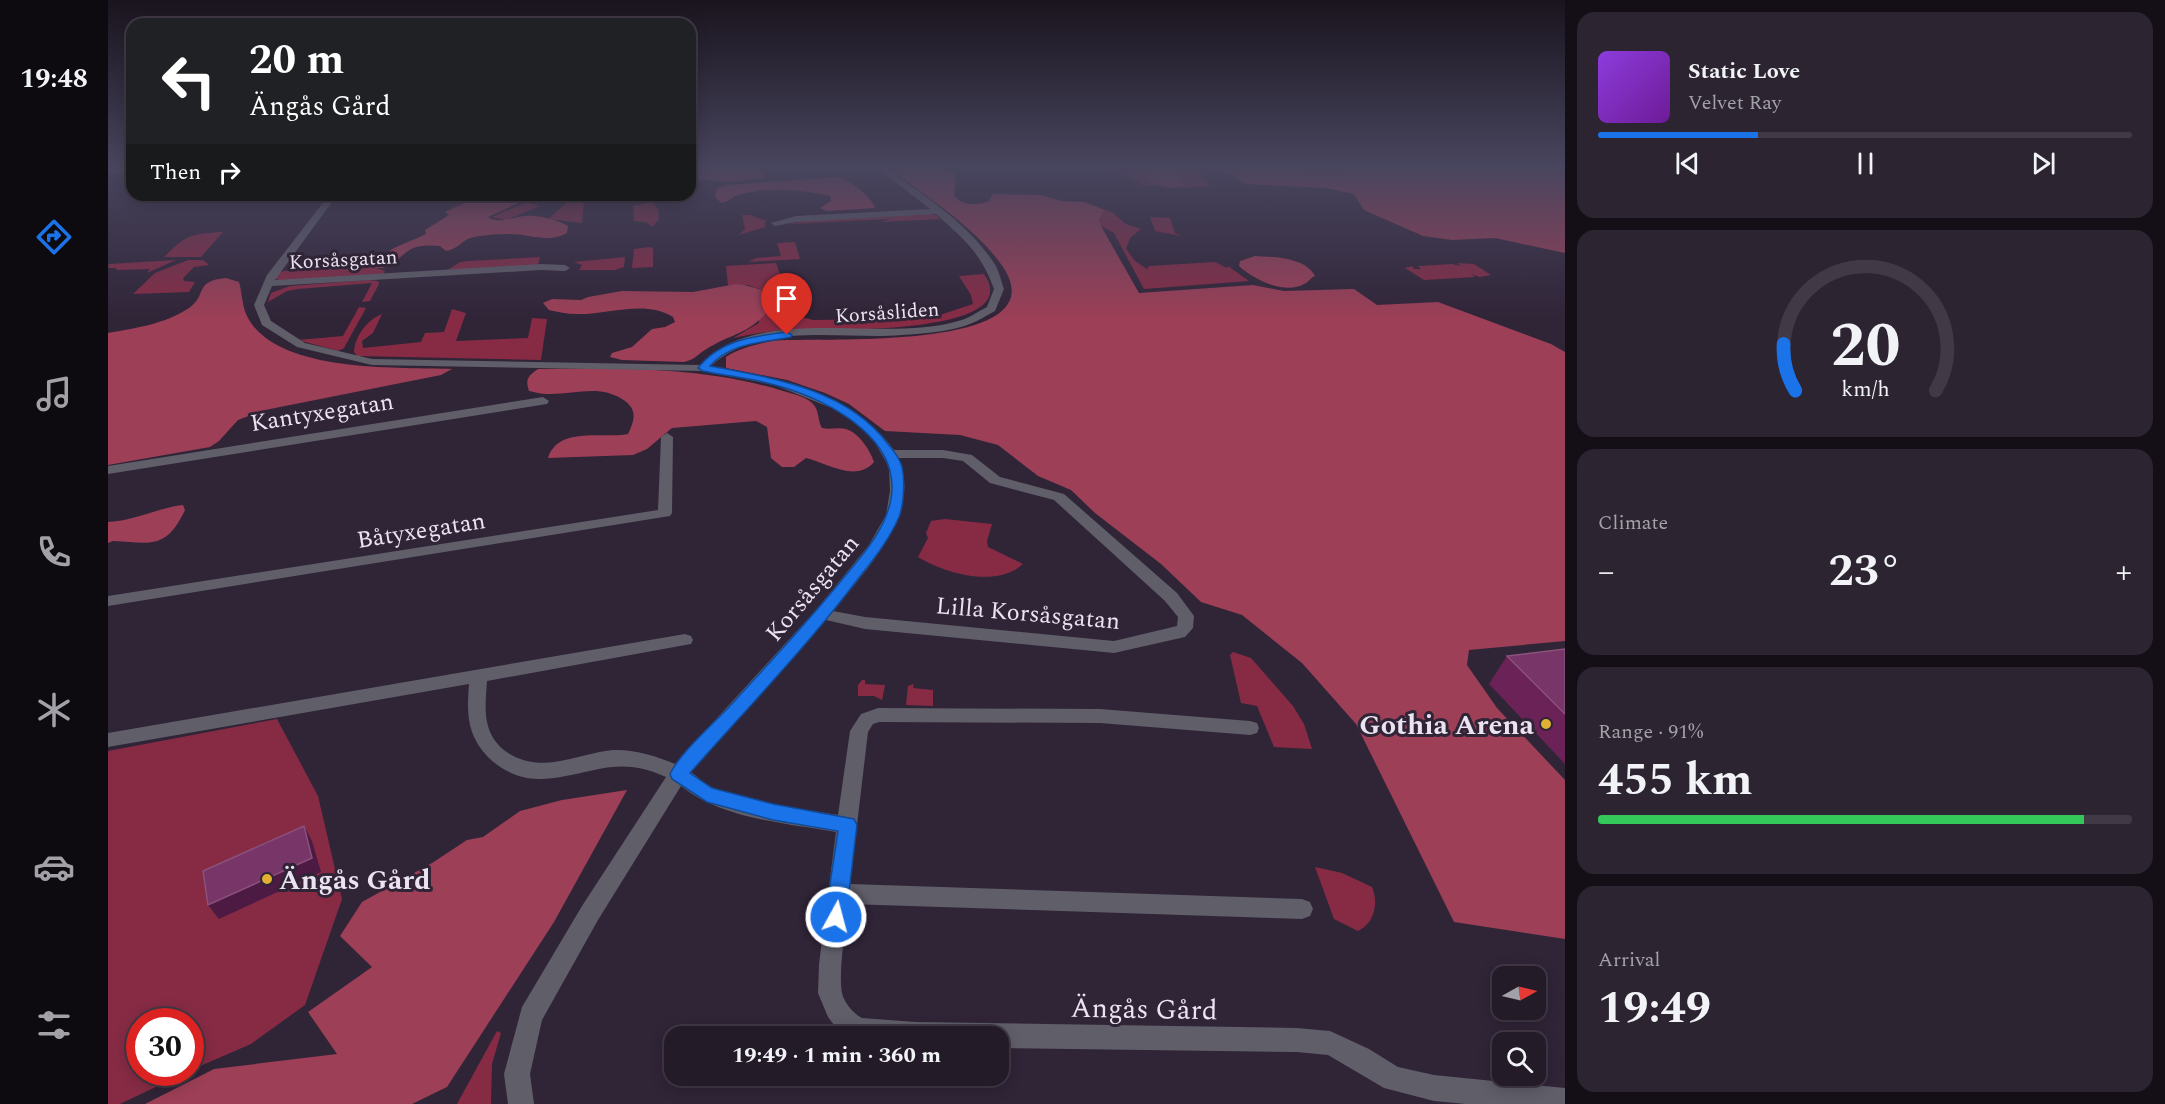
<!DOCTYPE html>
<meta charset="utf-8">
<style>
:root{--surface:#241b29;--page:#2c2431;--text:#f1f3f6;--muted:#a3a1a8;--line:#413946;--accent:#1a73e8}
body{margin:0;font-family:Spectral,serif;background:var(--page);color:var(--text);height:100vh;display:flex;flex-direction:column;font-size:22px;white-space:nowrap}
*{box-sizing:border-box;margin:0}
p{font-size:20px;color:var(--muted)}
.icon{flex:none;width:33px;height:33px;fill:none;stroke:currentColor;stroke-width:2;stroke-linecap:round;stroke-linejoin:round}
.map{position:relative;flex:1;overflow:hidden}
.side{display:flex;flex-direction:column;gap:12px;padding:12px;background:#140f17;width:600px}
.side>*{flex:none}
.hud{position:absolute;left:18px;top:18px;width:570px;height:183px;border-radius:18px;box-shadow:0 3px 15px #0003,0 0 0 2px var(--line);background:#202124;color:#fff;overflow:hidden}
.needle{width:39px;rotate:82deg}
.controls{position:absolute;left:1384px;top:966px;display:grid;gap:12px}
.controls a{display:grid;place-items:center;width:54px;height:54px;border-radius:12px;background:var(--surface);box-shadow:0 3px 15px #0003,0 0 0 2px var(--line);font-size:30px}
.speed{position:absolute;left:18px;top:1008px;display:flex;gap:12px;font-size:30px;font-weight:700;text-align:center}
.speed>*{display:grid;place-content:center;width:78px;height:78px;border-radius:50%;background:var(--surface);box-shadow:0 3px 15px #0003,0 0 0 2px var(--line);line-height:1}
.speed .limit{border:9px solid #d22;background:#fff;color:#111}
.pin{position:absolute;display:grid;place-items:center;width:51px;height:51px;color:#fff;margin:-62px -26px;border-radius:50% 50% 50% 0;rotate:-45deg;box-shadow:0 0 6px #0007}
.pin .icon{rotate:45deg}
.me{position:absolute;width:66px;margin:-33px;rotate:7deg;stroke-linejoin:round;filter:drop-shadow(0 0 4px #0008)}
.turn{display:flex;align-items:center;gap:21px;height:126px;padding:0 24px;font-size:27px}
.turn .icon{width:78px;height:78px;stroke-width:2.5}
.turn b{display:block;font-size:42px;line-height:51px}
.then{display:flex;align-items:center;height:57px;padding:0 24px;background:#0003;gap:12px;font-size:22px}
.big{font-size:45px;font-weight:700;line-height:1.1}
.side .card{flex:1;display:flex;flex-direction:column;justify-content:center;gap:9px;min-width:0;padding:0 21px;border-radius:18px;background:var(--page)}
.side .dial{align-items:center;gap:0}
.dial svg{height:156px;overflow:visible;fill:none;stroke:var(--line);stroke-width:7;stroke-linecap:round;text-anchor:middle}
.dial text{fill:var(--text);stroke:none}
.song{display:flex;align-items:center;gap:18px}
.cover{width:72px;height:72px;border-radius:9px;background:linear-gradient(135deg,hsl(270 70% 55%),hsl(280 70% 35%))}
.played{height:6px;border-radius:3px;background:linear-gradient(90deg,var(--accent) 30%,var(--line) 30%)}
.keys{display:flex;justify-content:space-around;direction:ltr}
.heat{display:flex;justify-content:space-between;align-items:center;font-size:33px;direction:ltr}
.charge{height:9px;border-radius:4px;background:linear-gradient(90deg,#34c759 91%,var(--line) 0)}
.trip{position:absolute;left:556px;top:1026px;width:345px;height:60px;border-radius:18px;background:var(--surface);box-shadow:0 3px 15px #0003,0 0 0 2px var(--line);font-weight:700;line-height:60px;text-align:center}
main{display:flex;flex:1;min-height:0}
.tabs{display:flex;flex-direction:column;width:108px;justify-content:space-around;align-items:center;background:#0e0b10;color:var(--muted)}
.tabs .icon{width:42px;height:42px}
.tabs .selected{color:var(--accent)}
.tabs b{font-size:27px;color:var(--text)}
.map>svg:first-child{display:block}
.green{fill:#872b45}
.forest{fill:#9d3f57}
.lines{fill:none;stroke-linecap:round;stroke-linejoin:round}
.street{fill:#5f5e69;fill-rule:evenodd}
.wall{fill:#6a2257}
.shaded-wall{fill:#4d1a44}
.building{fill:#783668;stroke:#8a517d;stroke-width:1.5}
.route{fill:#1a73e8;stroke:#114b97;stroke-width:1.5}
.poi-dot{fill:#dfb034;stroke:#302437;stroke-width:2}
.labels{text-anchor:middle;stroke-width:6;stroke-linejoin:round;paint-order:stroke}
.far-street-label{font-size:20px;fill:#ece3f0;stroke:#302437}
.street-label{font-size:24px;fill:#ece3f0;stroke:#302437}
.near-poi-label{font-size:28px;font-weight:bold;fill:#ece3f0;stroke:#302437;text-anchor:end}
.near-street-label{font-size:28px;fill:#ece3f0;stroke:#302437}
</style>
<main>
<nav class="tabs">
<b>19:48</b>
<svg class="icon selected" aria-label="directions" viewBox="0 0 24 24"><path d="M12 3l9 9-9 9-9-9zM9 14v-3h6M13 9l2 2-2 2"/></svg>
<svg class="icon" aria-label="music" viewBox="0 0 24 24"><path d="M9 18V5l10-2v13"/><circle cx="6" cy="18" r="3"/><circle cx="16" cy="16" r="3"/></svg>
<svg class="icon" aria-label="phone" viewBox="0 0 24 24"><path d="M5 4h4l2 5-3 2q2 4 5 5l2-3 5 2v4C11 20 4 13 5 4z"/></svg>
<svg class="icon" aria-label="climate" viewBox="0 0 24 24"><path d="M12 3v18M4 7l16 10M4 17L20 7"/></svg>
<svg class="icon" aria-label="car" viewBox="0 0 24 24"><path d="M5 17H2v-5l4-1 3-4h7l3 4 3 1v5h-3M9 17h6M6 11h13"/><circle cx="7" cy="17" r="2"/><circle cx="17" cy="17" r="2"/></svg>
<svg class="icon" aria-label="filters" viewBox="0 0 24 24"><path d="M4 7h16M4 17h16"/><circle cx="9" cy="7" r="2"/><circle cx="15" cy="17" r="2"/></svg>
</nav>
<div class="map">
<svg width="1457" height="1104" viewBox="0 0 1457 1104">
<rect width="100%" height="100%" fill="#302437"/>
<g class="green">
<polygon points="1003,166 1028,166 1047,185 1036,186"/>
<polygon points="1074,166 1088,166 1093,168 1094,178 1103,186 1072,188 1076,184 1072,179"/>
<polygon points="152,195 210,195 207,199 140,203 145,196"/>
<path d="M462,201H476L474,223L441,219C445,215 458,202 462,201Z"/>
<polygon points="419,202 432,206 398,220 384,217"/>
<polygon points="542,202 550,208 551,219 544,227 538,222 526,221 525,206"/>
<polygon points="997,210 1004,212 1018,224 1033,229 1022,238 1018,249 1027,261 1039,269 1041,266 1107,262 1119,268 1120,266 1141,281 1036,289 1006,233 993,226 991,219"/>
<polygon points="820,214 828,215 832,219 773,222 783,219 681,224 699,221"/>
<polygon points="634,215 642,215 659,221 656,223 658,227 630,235 637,229"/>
<polygon points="1042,217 1062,218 1067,233 1073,236 1047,231"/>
<path d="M115,232L93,257H56C79,234 83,234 115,232Z"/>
<polygon points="687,242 692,259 640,262 648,258 673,256 669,243"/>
<polygon points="542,247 545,248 545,267 524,268 526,249"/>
<polygon points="432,257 430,265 340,270 352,262 361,261"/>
<polygon points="517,257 516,267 507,270 471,270 474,265 466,262"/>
<polygon points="68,260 39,273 42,269 9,270 8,268 0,268 1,264"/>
<polygon points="80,260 95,260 101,265 86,267 75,278 76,281 87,282 81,292 25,294 47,273"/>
<path d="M668,263C674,281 682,296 686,315L705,320L823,318L865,304L863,295L851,276L876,274C922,339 699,329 675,330C658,331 641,335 625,338L651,323V289L641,285H620L618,266Z"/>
<polygon points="1349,263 1366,264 1383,275 1372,277 1363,274 1367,277 1316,280 1297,268 1304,266 1306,269 1313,269 1310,266 1344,264 1353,266"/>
<polygon points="265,267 277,271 275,275 172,281 167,278 170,273 176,271"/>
<polygon points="260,280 270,281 271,284 262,301 254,302 264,283 190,289 179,291 160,302 163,293 182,286"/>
<polygon points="251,307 258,308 236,348 230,351 190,340 235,336"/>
<path d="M344,309L358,313L348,341L420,338L424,318L439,319L433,360L249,356L246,352C247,336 259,320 274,314L265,333L254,341L255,348L313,342L317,333L336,332Z"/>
<path d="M837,519L884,524L879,541L880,547L915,564C889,588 838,574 810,557L820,538L818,533L823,521Z"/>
<polygon points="1125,652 1143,658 1185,706 1196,724 1204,749 1166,747 1149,706 1133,703 1122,655"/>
<polygon points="754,680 757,680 757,684 777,685 774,700 766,696 750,696 750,685"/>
<polygon points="806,684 805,688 825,690 825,706 798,705 800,686"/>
<polygon points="169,719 210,796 234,899 197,1005 143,1044 83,1070 82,1022 32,1022 32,1072 77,1073 12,1104 0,1104 0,751"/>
<path d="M1207,867L1234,873L1264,887C1271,904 1266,923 1250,931L1226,919Z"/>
<polygon points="389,1031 393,1033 384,1064 383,1104 349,1104"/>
</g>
<g class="forest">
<polygon points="582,166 651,166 655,172 655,178 620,182 595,179 582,184"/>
<path d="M790,166C805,166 842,158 847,177C849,183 846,191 846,196C856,206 868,206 881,201L885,194L933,195L953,201L976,202L997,210L991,219L993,226L1031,293L1145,285L1176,291L1246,289L1269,305L1330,302L1443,344L1457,352V641L1361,650L1359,665L1389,708L1457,780V939L1346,922L1248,724L1194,663L1134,615L1093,602L1053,564L987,513L963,490L930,476L890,445L852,435L777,431L741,404L717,393L679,380L618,368V357C632,348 649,344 665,341C703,336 966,356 890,260C861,223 819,197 782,169Z"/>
<path d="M1024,166H1074L1072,179L1076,185C1067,191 1046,186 1039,178C1033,172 1032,168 1024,166Z"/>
<path d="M1096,166C1145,166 1192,170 1241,168V166H1457V253L1387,238L1344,240L1315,236L1256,210L1246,194L1218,188L1138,184L1128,177Z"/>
<path d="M729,177C740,178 763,196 767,208L719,211L712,208L723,201L722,196C693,189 663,187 634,194C625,195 622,202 613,203L607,196L609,188L619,185Z"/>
<path d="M374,195H506L417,200L380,217C392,225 405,216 418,216C431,215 449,220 460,226L459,233C442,244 418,233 399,234C388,234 377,235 366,237C354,239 351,249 338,251L332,246C323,245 310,245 303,249C290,257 281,272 265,267C276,248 300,243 318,234L317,230L341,215L337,212Z"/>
<path d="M1147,256C1165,257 1197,257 1207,276C1202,278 1201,282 1196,284C1176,295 1145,279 1131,266L1132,261Z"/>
<path d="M118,278L131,282C134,292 134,304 138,314C165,374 290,367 344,369L333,375L157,410L130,420L111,441L102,447L0,465V333C28,328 57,324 81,308C100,295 85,281 118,278Z"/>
<path d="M628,284C644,286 661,289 664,306C641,336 624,332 597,350C589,355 586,360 576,362L514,360L502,357L504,353L524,347L544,329L557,327L567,322L565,317C537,299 499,315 469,314C459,314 450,312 441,310L435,303L444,299L473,300L480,297L514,291L585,292Z"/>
<path d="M430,369C510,368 598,367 675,391C685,394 696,396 704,403C712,410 709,420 714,428C722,430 730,427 738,429C751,433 762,450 766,462C748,483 719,463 698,458L686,467H674L663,458L659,427L648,421L564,428L539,449L525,455L440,458C450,426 496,439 520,434C526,421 530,411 517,401C492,383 467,395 439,394C433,394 427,392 421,391C417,379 420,376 430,369Z"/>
<path d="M75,505L77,510C58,550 43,543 5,541L0,543V522C26,521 49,508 75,505Z"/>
<polygon points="519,790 446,922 339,1087 304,1104 37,1104 106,1069 229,1054 200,1012 264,967 232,936 254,902 324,863 359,840 375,837 412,811 454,800"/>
</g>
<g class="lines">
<g class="street">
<path d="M767,166H775C814,194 859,222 886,263C891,270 893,281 896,289L887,311C876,317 865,324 853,327C835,332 813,334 794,335C735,340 650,321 603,366C671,379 743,391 786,450H835L864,455L892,477L956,494L1069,593L1086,616L1085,628L1077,637L1006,653L757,629L718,620L583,772C591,778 598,785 606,788C644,805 690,808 730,815L742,731L753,714L770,708L992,709L1142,721L1149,723L1151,728L1149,733L1142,735L992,723L771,722L765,724L760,732L742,884L1194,899L1202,902L1205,909L1202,916L1194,919L740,904C738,929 730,970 734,993C736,1003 746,1014 754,1018L808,1022L1189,1028L1222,1031L1261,1049L1290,1067L1326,1075L1457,1088V1104H1358L1326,1101L1276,1088L1220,1055L1189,1052L891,1048V1036H740L732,1033L720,1017L710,993L711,964L728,832C677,823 614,819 573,786L490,920L434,1020L422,1074L426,1104H400L396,1074L414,1007L474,906L558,777C506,753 482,777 432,779C401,780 369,756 362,725C359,712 360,697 361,684L0,747V733L577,634L583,636L585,640L583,644L379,681C378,696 376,712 380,726C388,755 420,766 446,762C466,759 485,752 505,750C526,749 548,756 567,764L708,610L761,545L778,515L782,491L781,467L765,439L750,425L726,409L667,385L595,371L264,365L189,347L154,325L146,305L159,275L221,195H229L167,280L433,264L457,265L462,268L457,271L433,270L164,286L156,305L163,321L197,343L264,359L592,365C651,302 773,344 850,321C860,319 869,312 879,307L886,289C873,253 856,239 828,214L688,222L667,226L663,223L688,216L822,209ZM790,458H835L855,461L882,483L946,500L1057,601L1070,617L1069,626L1006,641L757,617L725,611C756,572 816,512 790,458Z"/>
<polygon points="24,168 24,172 0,173 0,169"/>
<polygon points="435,397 441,401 439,404 0,474 0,466"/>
<polygon points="559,433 565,437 564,513 562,516 0,606 0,596 550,510 553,437"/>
</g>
</g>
<polygon class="wall" points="1457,649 1457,764 1381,684 1399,656"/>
<polygon class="shaded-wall" points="196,826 204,841 213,872 111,919 100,905"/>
<g class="building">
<polygon points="1457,649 1457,714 1399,656"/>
<polygon points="196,826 204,858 100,905 95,871"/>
</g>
<linearGradient id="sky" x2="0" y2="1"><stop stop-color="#1a141e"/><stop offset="0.52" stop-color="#48455e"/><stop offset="1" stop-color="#48455e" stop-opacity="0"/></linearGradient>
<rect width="1457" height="320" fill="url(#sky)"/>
<path class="route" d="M679,332L684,335L683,337C654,343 623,342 602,366C665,378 739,389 780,444C786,451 792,459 794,467C797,481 796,504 791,517C779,545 758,568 740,592C691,655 635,713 582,773L604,788L665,804L746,819L749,825L738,917L735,924L728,927L720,924L717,917L730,831L665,820L599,802L564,779L562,774C572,753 605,724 622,706C661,663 701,621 737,576C752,558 769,539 778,516C807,444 723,400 667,385C643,378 619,376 595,371L590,368C612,340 646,336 679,332Z"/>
<g class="poi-dot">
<circle cx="1438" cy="724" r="6"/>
<circle cx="159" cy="879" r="6"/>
</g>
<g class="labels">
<g class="far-street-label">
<text transform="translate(235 259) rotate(-3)" y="7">Korsåsgatan</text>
<text transform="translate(779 312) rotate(-4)" y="7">Korsåsliden</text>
</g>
<g class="street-label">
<text transform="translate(214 412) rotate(-9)" y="8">Kantyxegatan</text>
<text transform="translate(313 530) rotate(-9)" y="8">Båtyxegatan</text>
<text transform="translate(704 588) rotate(-50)" y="8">Korsåsgatan</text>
<text transform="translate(920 613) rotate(5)" y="8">Lilla Korsåsgatan</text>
</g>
<g class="near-poi-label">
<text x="1426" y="734">Gothia Arena</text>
<text x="171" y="889" text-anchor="start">Ängås Gård</text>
</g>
<g class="near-street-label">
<text transform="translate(1036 1008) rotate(1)" y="10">Ängås Gård</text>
</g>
</g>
</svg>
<div class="controls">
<a><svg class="needle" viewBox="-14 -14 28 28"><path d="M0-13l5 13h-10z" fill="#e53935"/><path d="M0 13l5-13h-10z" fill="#a3a1a8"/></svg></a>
<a><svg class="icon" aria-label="search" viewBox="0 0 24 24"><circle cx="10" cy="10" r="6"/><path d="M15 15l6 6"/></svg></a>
</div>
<div class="speed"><div class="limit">30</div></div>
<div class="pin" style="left:679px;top:335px;background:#d93025"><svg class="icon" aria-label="arrive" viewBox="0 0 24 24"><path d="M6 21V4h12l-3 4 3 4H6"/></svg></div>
<svg class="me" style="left:728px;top:917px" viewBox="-20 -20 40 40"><circle r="17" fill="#1a73e8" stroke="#fff" stroke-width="3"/><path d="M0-11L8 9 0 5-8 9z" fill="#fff"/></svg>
<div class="trip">19:49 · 1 min · 360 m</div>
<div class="hud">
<div class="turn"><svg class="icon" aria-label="left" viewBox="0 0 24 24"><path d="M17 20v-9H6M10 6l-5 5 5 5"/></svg><div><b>20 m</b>Ängås Gård</div></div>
<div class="then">Then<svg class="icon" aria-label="right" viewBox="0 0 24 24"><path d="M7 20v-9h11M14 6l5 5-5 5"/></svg></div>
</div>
</div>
<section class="side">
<div class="card">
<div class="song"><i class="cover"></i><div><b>Static Love</b><p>Velvet Ray</p></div></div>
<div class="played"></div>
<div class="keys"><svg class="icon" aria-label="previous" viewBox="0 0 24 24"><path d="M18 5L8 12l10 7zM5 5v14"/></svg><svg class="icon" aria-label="pause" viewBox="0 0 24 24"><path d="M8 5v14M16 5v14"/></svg><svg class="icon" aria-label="next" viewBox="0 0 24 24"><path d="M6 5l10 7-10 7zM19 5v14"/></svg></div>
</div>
<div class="card dial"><svg viewBox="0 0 100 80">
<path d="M14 69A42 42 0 1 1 86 69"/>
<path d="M14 69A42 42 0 0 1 8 45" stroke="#1a73e8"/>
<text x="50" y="56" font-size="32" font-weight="700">20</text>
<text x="50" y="72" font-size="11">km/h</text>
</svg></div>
<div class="card"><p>Climate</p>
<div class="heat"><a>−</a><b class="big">23°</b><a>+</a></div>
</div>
<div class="card"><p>Range · 91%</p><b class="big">455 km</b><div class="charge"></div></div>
<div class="card"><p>Arrival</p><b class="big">19:49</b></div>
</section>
</main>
